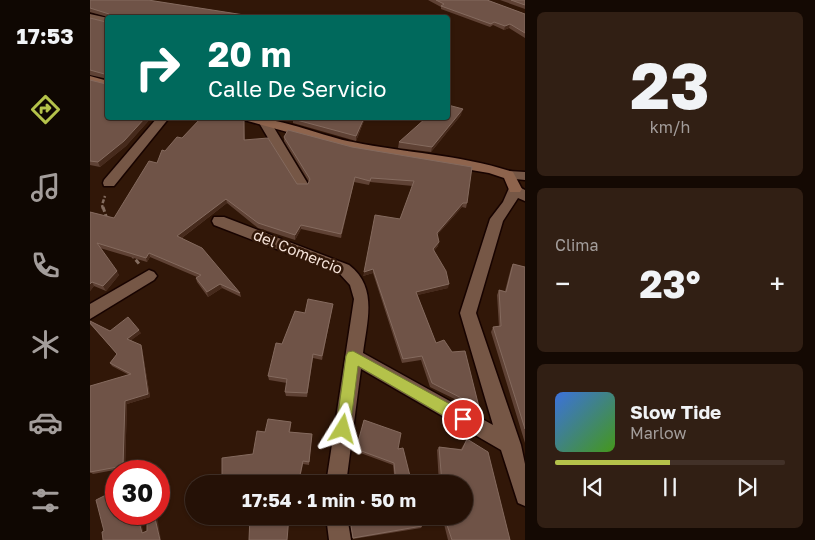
<!DOCTYPE html>
<html lang="es">
<meta charset="utf-8">
<style>
:root{--surface:#251106;--page:#311f14;--text:#f1f3f6;--muted:#a39d9b;--line:#423128;--accent:#b4c24a}
body{margin:0;font-family:"Golos Text",sans-serif;background:var(--page);color:var(--text);height:100vh;display:flex;flex-direction:column;font-size:19px;white-space:nowrap}
*{box-sizing:border-box;margin:0}
p{font-size:16px;color:var(--muted)}
.icon{flex:none;width:28px;height:28px;fill:none;stroke:currentColor;stroke-width:2;stroke-linecap:round;stroke-linejoin:round}
.map{position:relative;flex:1;overflow:hidden}
.side{display:flex;flex-direction:column;gap:12px;padding:12px;background:#140903;width:290px}
.side>*{flex:none}
.hud{position:absolute;left:15px;top:15px;width:345px;height:105px;border-radius:5px;box-shadow:0 1px 4px #0004,0 0 0 1px var(--line);background:#00695c;color:#fff;overflow:hidden}
.speed{position:absolute;left:15px;top:460px;display:flex;gap:10px;font-size:25px;font-weight:700;text-align:center}
.speed>*{display:grid;place-content:center;width:65px;height:65px;border-radius:50%;background:var(--surface);box-shadow:0 1px 4px #0004,0 0 0 1px var(--line);line-height:1}
.speed .limit{border:8px solid #d22;background:#fff;color:#111}
.pin{position:absolute;display:grid;place-items:center;width:42px;height:42px;color:#fff;margin:-21px;border:2px solid #fff;border-radius:50%;box-shadow:0 1px 5px #0007}
.me{position:absolute;width:55px;margin:-28px;rotate:8deg;stroke-linejoin:round;filter:drop-shadow(0 0 4px #0008)}
.turn{display:flex;align-items:center;gap:18px;height:105px;padding:0 20px;font-size:22px}
.turn .icon{width:65px;height:65px;stroke-width:2.5}
.turn b{display:block;font-size:35px;line-height:42px}
.big{font-size:38px;font-weight:700;line-height:1.1}
.side .tile{flex:1;display:flex;flex-direction:column;justify-content:center;gap:8px;min-width:0;padding:0 18px;border-radius:8px;background:var(--page)}
.side .dial{align-items:center;gap:0}
.dial b{font-size:65px;line-height:1}
.song{display:flex;align-items:center;gap:15px}
.cover{width:60px;height:60px;border-radius:8px;background:linear-gradient(135deg,hsl(220 70% 55%),hsl(100 70% 35%))}
.played{height:5px;border-radius:2px;background:linear-gradient(90deg,var(--accent) 50%,var(--line) 50%)}
.keys{display:flex;justify-content:space-around;direction:ltr}
.heat{display:flex;justify-content:space-between;align-items:center;font-size:28px;direction:ltr}
.trip{position:absolute;left:95px;top:475px;width:288px;height:50px;border-radius:25px;background:var(--surface);box-shadow:0 1px 4px #0004,0 0 0 1px var(--line);font-weight:700;line-height:50px;text-align:center}
main{display:flex;flex:1;min-height:0}
.tab-bar{display:flex;flex-direction:column;width:90px;justify-content:space-around;align-items:center;background:#0f0702;color:var(--muted)}
.tab-bar .icon{width:35px;height:35px}
.tab-bar .on{color:var(--accent)}
.tab-bar b{font-size:22px;color:var(--text)}
.map>svg:first-child{display:block}
.lines{fill:none;stroke-linecap:round;stroke-linejoin:round}
.street-casing{stroke:#170300;stroke-width:3}
.secondary-casing{stroke:#170300;stroke-width:3}
.path-far1{stroke:#846d60;stroke-width:2.5;stroke-dasharray:4 2;stroke-linecap:butt}
.path{stroke:#846d60;stroke-width:3;stroke-dasharray:5 2.5;stroke-linecap:butt}
.street{fill:#765746;fill-rule:evenodd}
.secondary{fill:#8e644d;fill-rule:evenodd}
.wall{fill:#5f4235}
.shaded-wall{fill:#462a1c}
.building{fill:#6f5347;stroke:#846a5e}
.route{fill:#b4c24a;stroke:#757e30}
.labels{text-anchor:middle;stroke-width:5;stroke-linejoin:round;paint-order:stroke}
.street-label{font-size:15px;fill:#f5e2d8;stroke:#311708}
</style>
<main>
<nav class="tab-bar">
<b>17:53</b>
<svg class="icon on" aria-label="directions" viewBox="0 0 24 24"><path d="M12 3l9 9-9 9-9-9zM9 14v-3h6M13 9l2 2-2 2"/></svg>
<svg class="icon" aria-label="music" viewBox="0 0 24 24"><path d="M9 18V5l10-2v13"/><circle cx="6" cy="18" r="3"/><circle cx="16" cy="16" r="3"/></svg>
<svg class="icon" aria-label="phone" viewBox="0 0 24 24"><path d="M5 4h4l2 5-3 2q2 4 5 5l2-3 5 2v4C11 20 4 13 5 4z"/></svg>
<svg class="icon" aria-label="climate" viewBox="0 0 24 24"><path d="M12 3v18M4 7l16 10M4 17L20 7"/></svg>
<svg class="icon" aria-label="car" viewBox="0 0 24 24"><path d="M5 17H2v-5l4-1 3-4h7l3 4 3 1v5h-3M9 17h6M6 11h13"/><circle cx="7" cy="17" r="2"/><circle cx="17" cy="17" r="2"/></svg>
<svg class="icon" aria-label="filters" viewBox="0 0 24 24"><path d="M4 7h16M4 17h16"/><circle cx="9" cy="7" r="2"/><circle cx="15" cy="17" r="2"/></svg>
</nav>
<div class="map">
<svg width="435" height="540" viewBox="0 0 435 540">
<rect width="100%" height="100%" fill="#311708"/>
<g class="lines">
<defs>
<g id="street">
<polygon points="0,14 18,18 18,24 0,20"/>
<polygon points="67,118 79,118 24,186 14,186 13,183 14,180"/>
<polygon points="171,118 182,118 180,121 218,184 217,187 207,187 168,121"/>
<polygon points="419,171 435,172 435,180 415,178 413,175 415,172"/>
<path d="M425,185L435,190V201L428,198L413,221L386,313L431,445L435,464V506L428,503L411,450L271,369L256,484H236L264,299L260,285L249,273L124,225L122,221L124,217H134L259,265C288,287 277,321 273,353L403,425L370,313L400,219L413,202L420,186Z"/>
<polygon points="59,270 64,272 67,276 64,280 0,319 0,304"/>
<polygon points="236,516 257,516 261,540 239,540"/>
</g>
<g id="secondary">
<polygon points="0,76 18,81 18,87 0,82"/>
<path d="M152,118C182,114 231,136 263,142C316,153 372,155 423,172L432,189L430,192H420L414,178L399,173L262,150L154,120Z"/>
</g>
</defs>
<use href="#street" class="street-casing"/>
<use href="#secondary" class="secondary-casing"/>
<polyline class="path-far1" points="13,209 12,205 15,196"/>
<g class="path">
<polyline points="13,207 17,219"/>
<polyline points="41,254 50,265"/>
</g>
<use href="#street" class="street"/>
<use href="#secondary" class="secondary"/>
</g>
<g class="wall">
<polygon points="0,0 167,18 18,18 18,79 0,75 0,18 16,22 18,17 0,12"/>
<polygon points="338,0 397,0 435,14 435,38 419,28 414,30 403,25 400,27 351,9 351,7"/>
<polygon points="410,0 435,0 435,9"/>
<polygon points="0,80 18,118 61,118 36,146 10,167 0,165"/>
<polygon points="371,115 341,152 308,148 309,142"/>
<polygon points="203,118 275,118 266,141 203,123"/>
<polygon points="154,122 155,140 207,184 218,184 219,182 194,141 194,137 198,130 377,203 376,208 372,207 347,235 348,246 344,251 358,288 327,295 346,343 389,407 387,410 340,387 331,360 312,363 283,273 273,276 310,219 323,186 280,182 279,185 264,182 251,238 211,229 205,240 168,228 137,203 92,238 150,293 151,297 132,288 118,297 107,282 106,278 107,277 60,257 57,262 10,248 29,275 16,291 4,286 0,291 0,212 24,218 67,163 75,151 92,138"/>
<polygon points="423,264 435,267 435,443 401,332 403,327 409,327 407,295 409,290 415,291 421,268"/>
<polygon points="242,309 232,360 223,358 217,397 196,396 195,392 197,383 179,380 178,376 192,344 215,313"/>
<polygon points="0,321 20,331 51,333 41,340 52,348 60,397 37,404 35,468 3,474 0,472 1,469 0,469 0,386 39,375 22,366 20,363 27,354 0,324"/>
<polygon points="201,425 200,432 222,434 219,465 213,464 209,484 132,484 163,454 175,432"/>
<polygon points="377,439 420,540 358,540 354,524 352,524 351,516 374,516 374,484 349,484 347,450 349,447 371,449"/>
<polygon points="266,449 308,449 322,484 305,484 303,465 265,451"/>
<polygon points="279,516 330,516 332,526 331,528 263,539 261,527 261,526 280,520"/>
</g>
<g class="shaded-wall">
<polygon points="420,24 419,28 414,30 415,26"/>
<polygon points="373,109 371,115 341,152 342,147"/>
<polygon points="55,118 61,118 36,146 10,167 8,162"/>
<polygon points="274,118 275,118 266,141 266,136"/>
<polygon points="265,177 264,182 251,238 251,234"/>
<polygon points="136,199 137,203 89,240 87,236"/>
<polygon points="373,203 372,207 345,237 347,233"/>
<polygon points="211,225 211,229 205,240 205,235"/>
<polygon points="349,242 348,246 342,253 343,249"/>
<polygon points="59,253 60,257 57,262 56,258"/>
<polygon points="283,269 283,273 273,276 274,272"/>
<polygon points="27,271 29,275 16,291 13,286"/>
<polygon points="2,282 4,286 0,291 0,284"/>
<polygon points="130,284 132,288 118,297 117,292"/>
<polygon points="359,284 358,288 324,296 326,292"/>
<polygon points="243,304 242,309 232,360 232,356"/>
<polygon points="49,330 51,333 39,342 37,339"/>
<polygon points="51,345 52,348 60,397 37,404 35,468 33,466 35,401"/>
<polygon points="47,514 49,514 54,534 52,533"/>
<polygon points="64,514 67,516 71,540 70,540"/>
</g>
<g class="building">
<polygon points="0,0 58,0 167,17 18,18 18,75 0,70 0,18 16,22 19,14 0,8"/>
<polygon points="346,0 397,0 435,14 435,33 420,24 415,26 404,22 401,24 351,6 354,4"/>
<polygon points="421,0 435,0 435,5"/>
<polygon points="0,80 16,84 18,83 18,118 55,118 34,141 8,162 0,161"/>
<polygon points="358,105 373,109 342,147 309,142 336,118 358,118"/>
<polygon points="111,118 154,118 154,140 178,138 207,184 218,184 220,179 194,137 198,130 262,147 382,167 377,203 373,203 347,233 349,242 343,249 356,271 359,284 326,292 346,343 354,340 362,352 375,351 389,407 342,383 332,356 313,359 283,269 274,272 285,215 310,219 324,181 281,178 280,181 265,177 251,234 211,225 205,235 168,223 136,199 87,236 112,248 150,293 130,284 117,292 106,278 111,275 59,253 56,258 7,243 27,271 13,286 2,282 0,284 0,212 24,218 59,161 67,163 72,150 75,151 87,137 92,138"/>
<polygon points="203,118 274,118 266,136 203,119"/>
<polygon points="423,264 435,267 435,429 403,327 411,326 409,290 416,292"/>
<polygon points="218,299 243,304 232,356 223,354 217,393 195,392 197,379 178,376 186,343 192,344 205,311 215,313"/>
<polygon points="38,317 49,330 37,339 51,345 58,394 35,401 33,466 0,472 0,386 41,374 20,363 27,354 0,323 0,321 20,331"/>
<polygon points="178,419 201,422 199,432 222,434 219,462 213,461 208,484 132,484 132,458 163,454 167,431 175,432"/>
<polygon points="274,420 311,433 308,449 313,448 322,484 306,484 304,463 266,449"/>
<polygon points="377,439 398,452 420,540 362,540 356,522 354,522 354,516 374,516 374,484 352,484 349,447 372,450"/>
<polygon points="26,490 26,514 47,514 52,533 57,531 57,515 64,514 70,540 13,540 12,532 14,531 6,500"/>
<polygon points="160,516 199,516 197,540 159,540"/>
<polygon points="280,516 330,516 332,526 263,538 261,526 281,520"/>
</g>
<polygon class="route" points="263,351 378,414 380,419 378,424 373,426 368,424 268,366 260,429 258,434 253,436 248,434 246,429 256,356 258,352"/>
<g class="labels">
<g class="street-label">
<text transform="translate(208 252) rotate(22)" y="5">del Comercio</text>
</g>
</g>
</svg>
<div class="speed"><div class="limit">30</div></div>
<div class="pin" style="left:373px;top:419px;background:#d93025"><svg class="icon" aria-label="arrive" viewBox="0 0 24 24"><path d="M6 21V4h12l-3 4 3 4H6"/></svg></div>
<svg class="me" style="left:253px;top:429px" viewBox="-20 -20 40 40"><path d="M0-17L14 15 0 8-14 15z" fill="#b4c24a" stroke="#fff" stroke-width="4"/></svg>
<div class="trip">17:54 · 1 min · 50 m</div>
<div class="hud">
<div class="turn"><svg class="icon" aria-label="right" viewBox="0 0 24 24"><path d="M7 20v-9h11M14 6l5 5-5 5"/></svg><div><b>20 m</b>Calle De Servicio</div></div>
</div>
</div>
<section class="side">
<div class="tile dial"><b>23</b><p>km/h</p></div>
<div class="tile"><p>Clima</p>
<div class="heat"><a>−</a><b class="big">23°</b><a>+</a></div>
</div>
<div class="tile">
<div class="song"><i class="cover"></i><div><b>Slow Tide</b><p>Marlow</p></div></div>
<div class="played"></div>
<div class="keys"><svg class="icon" aria-label="previous" viewBox="0 0 24 24"><path d="M18 5L8 12l10 7zM5 5v14"/></svg><svg class="icon" aria-label="pause" viewBox="0 0 24 24"><path d="M8 5v14M16 5v14"/></svg><svg class="icon" aria-label="next" viewBox="0 0 24 24"><path d="M6 5l10 7-10 7zM19 5v14"/></svg></div>
</div>
</section>
</main>
